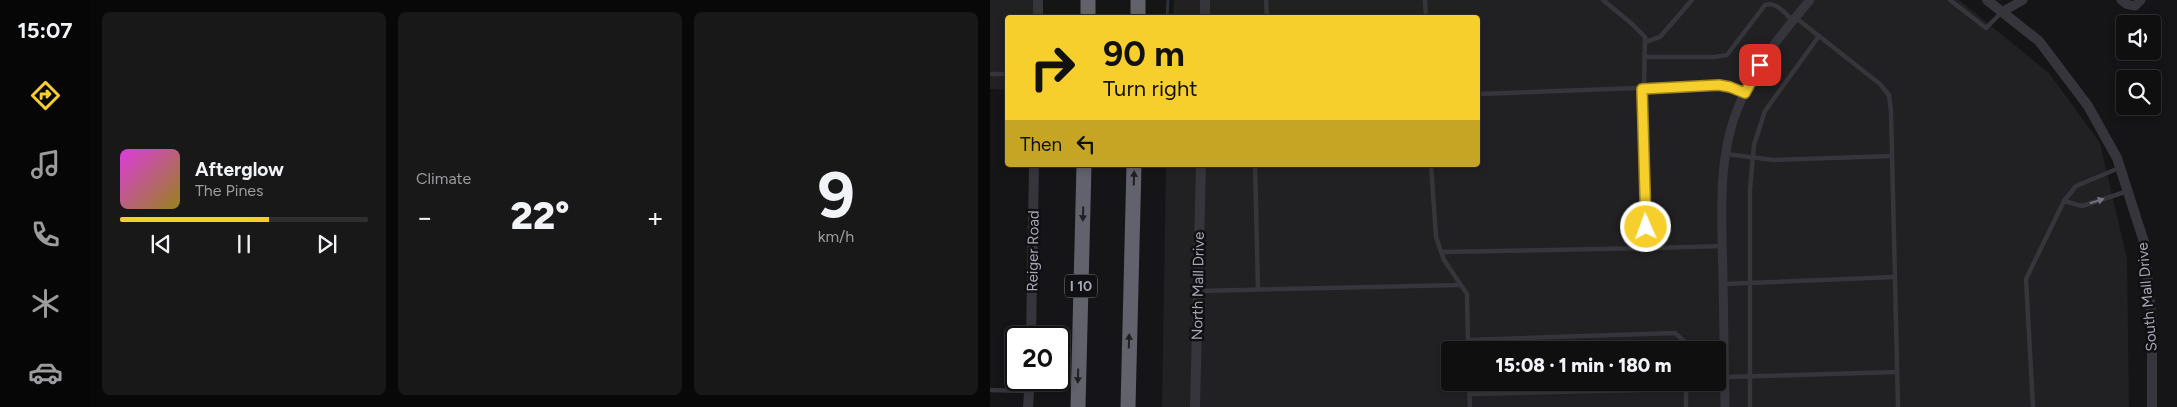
<!DOCTYPE html>
<meta charset="utf-8">
<style>
:root{--surface:#100f10;--page:#191819;--text:#f1f3f6;--muted:#9c9c9f;--line:#302f30;--accent:#f7cf2c}
body{margin:0;font-family:Figtree,sans-serif;background:var(--page);color:var(--text);height:100vh;display:flex;flex-direction:column;font-size:19px;white-space:nowrap}
*{box-sizing:border-box;margin:0}
p{font-size:16px;color:var(--muted)}
.icon{flex:none;width:28px;height:28px;fill:none;stroke:currentColor;stroke-width:2;stroke-linecap:round;stroke-linejoin:round}
.map{position:relative;flex:1;overflow:hidden}
.sheet{display:flex;flex-direction:column;gap:12px;padding:12px;background:#090809;width:900px}
.sheet>*{flex:none}
.top-card{position:absolute;left:15px;top:15px;width:475px;height:152px;border-radius:5px;box-shadow:0 2px 8px #0003,0 0 0 1px var(--line);background:#f7cf2c;color:#111;overflow:hidden}
.fabs{position:absolute;left:1126px;top:15px;display:grid;gap:10px}
.fabs a{display:grid;place-items:center;width:45px;height:45px;border-radius:5px;background:var(--surface);box-shadow:0 2px 8px #0003,0 0 0 1px var(--line);font-size:25px}
.speed{position:absolute;left:15px;top:326px;display:flex;gap:10px;font-size:25px;font-weight:700;text-align:center}
.speed>*{display:grid;place-content:center;width:65px;height:65px;border-radius:50%;background:var(--surface);box-shadow:0 2px 8px #0003,0 0 0 1px var(--line);line-height:1}
.speed .limit{border:2px solid #111;border-radius:8px;background:#fff;color:#111}
.pin{position:absolute;display:grid;place-items:center;width:42px;height:42px;color:#fff;margin:-21px;border-radius:10px;box-shadow:0 2px 8px #0006}
.me{position:absolute;width:55px;margin:-28px;rotate:358deg;stroke-linejoin:round;filter:drop-shadow(0 0 4px #0008)}
.turn{display:flex;align-items:center;gap:18px;height:105px;padding:0 15px;font-size:22px}
.turn .icon{width:65px;height:65px;stroke-width:2.5}
.turn b{display:block;font-size:35px;line-height:42px}
.then{display:flex;align-items:center;height:48px;padding:0 15px;background:#0003;gap:10px;font-size:19px}
.big{font-size:38px;font-weight:800;line-height:1.1}
.sheet .card{flex:1;display:flex;flex-direction:column;justify-content:center;gap:8px;min-width:0;padding:0 18px;border-radius:8px;background:var(--page)}
.sheet .dial{align-items:center;gap:0}
.dial b{font-size:65px;line-height:1}
.song{display:flex;align-items:center;gap:15px}
.cover{width:60px;height:60px;border-radius:8px;background:linear-gradient(135deg,hsl(300 70% 55%),hsl(50 70% 35%))}
.played{height:5px;border-radius:2px;background:linear-gradient(90deg,var(--accent) 60%,var(--line) 60%)}
.keys{display:flex;justify-content:space-around;direction:ltr}
.heat{display:flex;justify-content:space-between;align-items:center;font-size:28px;direction:ltr}
.sheet .tiles{flex:1;display:grid;gap:12px;grid-template-columns:repeat(3,1fr)}
.trip{position:absolute;left:451px;top:341px;width:285px;height:50px;border-radius:5px;background:var(--surface);box-shadow:0 2px 8px #0003,0 0 0 1px var(--line);font-weight:800;line-height:50px;text-align:center}
main{display:flex;flex:1;min-height:0}
.tab-bar{display:flex;flex-direction:column;width:90px;justify-content:space-around;align-items:center;background:#060606;color:var(--muted)}
.tab-bar .icon{width:35px;height:35px}
.tab-bar .selected{color:var(--accent)}
.tab-bar b{font-size:22px;color:var(--text)}
.map>svg:first-child{display:block}
.built{fill:#212023;fill-rule:evenodd}
.lines{fill:none;stroke-linecap:round;stroke-linejoin:round}
.stream{stroke:#2a313a;stroke-width:3}
.service{stroke:#35353b;stroke-width:4.5}
.minor{stroke:#35353b;stroke-width:9}
.tertiary{stroke:#35353b;stroke-width:10}
.motorway{stroke:#61626c;stroke-width:15}
.oneway{fill:#202023}
.oneway2{fill:#73747f}
.route-casing{stroke:#a1871d;stroke-width:12}
.route{stroke:#f7cf2c;stroke-width:9}
.labels{text-anchor:middle;stroke-width:5;stroke-linejoin:round;paint-order:stroke}
.shield{fill:#100f11;stroke:#797a85;stroke-width:1}
.shield-label{font-size:14px;font-weight:bold;fill:#a6a8b7}
.street-label{font-size:15px;fill:#a6a8b7;stroke:#100f11}
</style>
<main>
<nav class="tab-bar">
<b>15:07</b>
<svg class="icon selected" aria-label="directions" viewBox="0 0 24 24"><path d="M12 3l9 9-9 9-9-9zM9 14v-3h6M13 9l2 2-2 2"/></svg>
<svg class="icon" aria-label="music" viewBox="0 0 24 24"><path d="M9 18V5l10-2v13"/><circle cx="6" cy="18" r="3"/><circle cx="16" cy="16" r="3"/></svg>
<svg class="icon" aria-label="phone" viewBox="0 0 24 24"><path d="M5 4h4l2 5-3 2q2 4 5 5l2-3 5 2v4C11 20 4 13 5 4z"/></svg>
<svg class="icon" aria-label="climate" viewBox="0 0 24 24"><path d="M12 3v18M4 7l16 10M4 17L20 7"/></svg>
<svg class="icon" aria-label="car" viewBox="0 0 24 24"><path d="M5 17H2v-5l4-1 3-4h7l3 4 3 1v5h-3M9 17h6M6 11h13"/><circle cx="7" cy="17" r="2"/><circle cx="17" cy="17" r="2"/></svg>
</nav>
<section class="sheet">
<div class="tiles">
<div class="card">
<div class="song"><i class="cover"></i><div><b>Afterglow</b><p>The Pines</p></div></div>
<div class="played"></div>
<div class="keys"><svg class="icon" aria-label="previous" viewBox="0 0 24 24"><path d="M18 5L8 12l10 7zM5 5v14"/></svg><svg class="icon" aria-label="pause" viewBox="0 0 24 24"><path d="M8 5v14M16 5v14"/></svg><svg class="icon" aria-label="next" viewBox="0 0 24 24"><path d="M6 5l10 7-10 7zM19 5v14"/></svg></div>
</div>
<div class="card"><p>Climate</p>
<div class="heat"><a>−</a><b class="big">22°</b><a>+</a></div>
</div>
<div class="card dial"><b>9</b><p>km/h</p></div>
</div>
</section>
<div class="map">
<svg width="1187" height="407" viewBox="0 0 1187 407">
<rect width="100%" height="100%" fill="#151416"/>
<g class="built">
<polygon points="0,0 48,0 48,17 18,18 17,90 0,89"/>
<path d="M184,0H969L1059,73L1110,143L1137,259L1139,407H172L176,165H488V18L183,17ZM460,350H728V382H460Z"/>
</g>
<g class="lines">
<polyline class="stream" points="177,18 178,0"/>
<g class="service">
<polyline points="276,0 277,18"/>
<polyline points="435,0 436,18"/>
<polyline points="613,0 641,23 655,37 653,143 657,245 663,248 733,246"/>
<polyline points="960,0 996,28 1012,12"/>
<polyline points="806,18 890,84 899,95 901,111 908,407"/>
<polyline points="655,42 670,37 702,0"/>
<path d="M655,57H724L737,55L775,5C786,1 795,13 802,20"/>
<polyline points="0,74 18,74"/>
<polyline points="488,94 729,85 740,87 755,93"/>
<polyline points="736,154 784,160 902,156"/>
<polyline points="265,165 268,289"/>
<polyline points="441,165 446,237 454,260 477,294 478,350"/>
<polyline points="1129,168 1086,186 1074,201 1092,206 1138,191"/>
<polyline points="451,252 662,248"/>
<polyline points="733,284 905,277"/>
<polyline points="209,291 470,285"/>
<polyline points="478,340 685,333 695,342 695,350"/>
<polyline points="735,377 907,372"/>
<polyline points="479,382 480,407"/>
<polyline points="696,382 696,407"/>
<polyline points="0,390 38,391"/>
<polyline points="479,394 735,388"/>
<polyline points="760,407 760,189 764,145 775,111 829,36"/>
<polyline points="1043,407 1036,279 1074,201"/>
</g>
<g class="minor">
<polyline points="1131,0 1136,4 1145,6 1151,0"/>
<polyline points="1012,12 1033,0"/>
<path d="M735,407C734,364 734,321 733,278C732,221 726,157 750,103C766,64 793,32 820,0"/>
</g>
<g class="tertiary">
<polyline points="997,0 1049,41 1098,106 1127,158 1154,242 1162,323 1162,407"/>
<polyline points="48,18 48,0"/>
<polyline points="215,18 215,0"/>
<polyline points="41,338 44,165"/>
<polyline points="38,407 40,380"/>
<polyline points="205,407 211,165"/>
</g>
<g class="motorway">
<polyline points="98,18 98,0"/>
<polyline points="148,18 148,0"/>
<polyline points="88,407 94,165"/>
<polyline points="138,407 144,165"/>
</g>
</g>
<defs><path id="oneway-solid" d="M-6-.8H1V-3.2L6.5 0L1 3.2V.8H-6Z" transform="scale(1.25)"/></defs>
<g class="oneway">
<use href="#oneway-solid" transform="translate(144 178) rotate(-88)"/>
<use href="#oneway-solid" transform="translate(93 214) rotate(92)"/>
<use href="#oneway-solid" transform="translate(139 341) rotate(-88)"/>
<use href="#oneway-solid" transform="translate(88 376) rotate(92)"/>
</g>
<use class="oneway2" href="#oneway-solid" transform="translate(1107 201) rotate(-18)"/>
<g class="lines">
<defs>
<polyline id="route" points="656,227 652,89 729,85 740,87 755,93 770,65"/>
</defs>
<use href="#route" class="route-casing"/>
<use href="#route" class="route"/>
</g>
<g class="labels">
<rect class="shield" x="75" y="274.5" width="32" height="23" rx="4"/>
<g class="shield-label">
<text x="91" y="291">I 10</text>
</g>
<g class="street-label">
<text transform="translate(43 251) rotate(-89)" y="5">Reiger Road</text>
<text transform="translate(208 286) rotate(-89)" y="5">North Mall Drive</text>
<text transform="translate(1157 297) rotate(-95)" y="5">South Mall Drive</text>
</g>
</g>
</svg>
<div class="fabs">
<a><svg class="icon" aria-label="sound" viewBox="0 0 24 24"><path d="M4 9h4l5-4v14l-5-4H4zM17 9q2 3 0 6"/></svg></a>
<a><svg class="icon" aria-label="search" viewBox="0 0 24 24"><circle cx="10" cy="10" r="6"/><path d="M15 15l6 6"/></svg></a>
</div>
<div class="speed"><div class="limit">20</div></div>
<div class="pin" style="left:770px;top:65px;background:#d93025"><svg class="icon" aria-label="arrive" viewBox="0 0 24 24"><path d="M6 21V4h12l-3 4 3 4H6"/></svg></div>
<svg class="me" style="left:656px;top:227px" viewBox="-20 -20 40 40"><circle r="17" fill="#f7cf2c" stroke="#fff" stroke-width="3"/><path d="M0-11L8 9 0 5-8 9z" fill="#fff"/></svg>
<div class="trip">15:08 · 1 min · 180 m</div>
<div class="top-card">
<div class="turn"><svg class="icon" aria-label="right" viewBox="0 0 24 24"><path d="M7 20v-9h11M14 6l5 5-5 5"/></svg><div><b>90 m</b>Turn right</div></div>
<div class="then">Then<svg class="icon" aria-label="left" viewBox="0 0 24 24"><path d="M17 20v-9H6M10 6l-5 5 5 5"/></svg></div>
</div>
</div>
</main>
